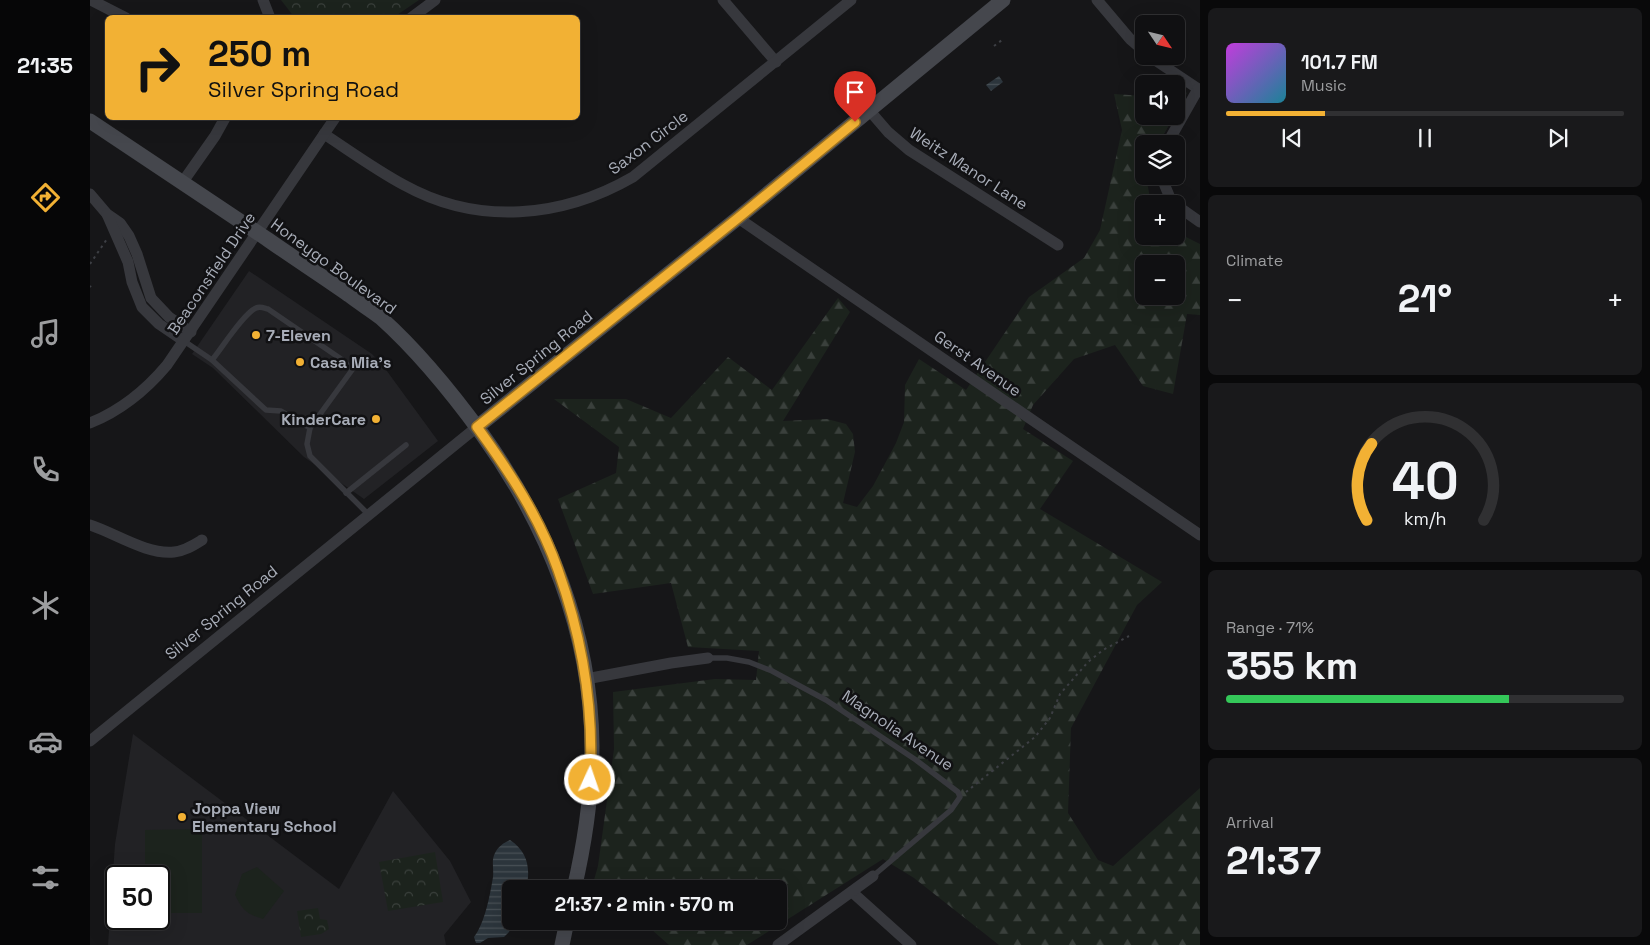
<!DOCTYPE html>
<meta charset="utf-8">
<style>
:root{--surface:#101012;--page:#19191b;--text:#f1f3f6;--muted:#9c9d9f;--line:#303032;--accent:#f2b134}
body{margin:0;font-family:"Space Grotesk",sans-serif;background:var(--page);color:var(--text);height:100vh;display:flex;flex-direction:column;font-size:19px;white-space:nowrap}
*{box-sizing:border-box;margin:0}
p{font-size:16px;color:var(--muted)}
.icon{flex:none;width:28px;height:28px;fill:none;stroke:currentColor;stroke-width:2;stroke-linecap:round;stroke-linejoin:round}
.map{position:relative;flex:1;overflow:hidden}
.side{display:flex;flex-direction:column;gap:8px;padding:8px;background:#09090a;width:450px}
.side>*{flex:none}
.top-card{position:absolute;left:15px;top:15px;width:475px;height:105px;border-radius:8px;box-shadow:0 5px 20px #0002,0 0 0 1px var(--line);background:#f2b134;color:#111;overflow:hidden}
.needle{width:32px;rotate:125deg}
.buttons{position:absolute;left:1045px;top:15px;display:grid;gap:10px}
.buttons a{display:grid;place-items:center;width:50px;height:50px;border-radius:8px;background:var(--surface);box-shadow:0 5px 20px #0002,0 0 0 1px var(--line);font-size:25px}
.speed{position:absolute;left:15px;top:865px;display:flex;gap:10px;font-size:25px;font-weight:700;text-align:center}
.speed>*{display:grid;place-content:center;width:65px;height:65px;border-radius:50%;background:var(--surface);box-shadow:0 5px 20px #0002,0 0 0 1px var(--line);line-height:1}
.speed .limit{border:2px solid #111;border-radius:8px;background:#fff;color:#111}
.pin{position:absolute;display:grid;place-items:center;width:42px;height:42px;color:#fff;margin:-51px -21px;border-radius:50% 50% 50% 0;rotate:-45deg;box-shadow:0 0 5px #0007}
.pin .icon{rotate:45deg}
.me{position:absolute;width:55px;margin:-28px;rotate:3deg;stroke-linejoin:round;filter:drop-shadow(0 0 4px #0008)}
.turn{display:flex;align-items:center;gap:18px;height:105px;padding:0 20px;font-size:22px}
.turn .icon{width:65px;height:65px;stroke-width:2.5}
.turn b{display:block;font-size:35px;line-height:42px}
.big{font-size:38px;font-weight:700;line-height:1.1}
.side .card{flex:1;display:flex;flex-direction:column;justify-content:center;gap:8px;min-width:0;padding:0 18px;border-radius:8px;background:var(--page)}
.side .dial{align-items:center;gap:0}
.dial svg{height:130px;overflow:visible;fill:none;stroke:var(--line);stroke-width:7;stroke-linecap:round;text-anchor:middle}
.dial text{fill:var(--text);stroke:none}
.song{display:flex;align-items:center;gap:15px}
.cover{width:60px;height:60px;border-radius:8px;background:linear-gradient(135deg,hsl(290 70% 55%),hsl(190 70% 35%))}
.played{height:5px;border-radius:2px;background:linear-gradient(90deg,var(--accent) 25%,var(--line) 25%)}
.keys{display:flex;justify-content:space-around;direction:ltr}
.heat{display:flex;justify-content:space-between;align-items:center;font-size:28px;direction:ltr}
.charge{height:8px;border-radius:4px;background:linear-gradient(90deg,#34c759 71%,var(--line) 0)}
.trip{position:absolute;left:412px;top:880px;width:285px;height:50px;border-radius:8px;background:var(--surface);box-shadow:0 5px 20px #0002,0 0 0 1px var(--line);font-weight:700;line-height:50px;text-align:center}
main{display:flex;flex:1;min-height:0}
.menu{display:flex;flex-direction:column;width:90px;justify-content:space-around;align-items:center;background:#060607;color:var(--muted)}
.menu .icon{width:35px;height:35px}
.menu .selected{color:var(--accent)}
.menu b{font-size:22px;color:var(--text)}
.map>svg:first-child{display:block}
.built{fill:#222225;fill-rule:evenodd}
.grass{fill:#1c231d}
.forest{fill:url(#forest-firs);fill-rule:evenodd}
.park{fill:url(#park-crowns)}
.water{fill:url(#water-rules)}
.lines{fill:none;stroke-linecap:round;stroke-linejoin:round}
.path{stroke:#3d3f44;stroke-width:2;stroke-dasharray:2.5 4;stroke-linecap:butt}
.lane{stroke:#37383d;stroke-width:5.5}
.street{stroke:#37383d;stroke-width:11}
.secondary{stroke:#45474d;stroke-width:15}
.route-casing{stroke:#9d7322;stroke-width:12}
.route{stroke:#f2b134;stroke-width:9}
.poi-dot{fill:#f2b134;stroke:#111113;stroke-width:2}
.labels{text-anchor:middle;stroke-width:5;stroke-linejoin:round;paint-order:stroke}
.street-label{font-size:16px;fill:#a8adb8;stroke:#111113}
.poi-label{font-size:16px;font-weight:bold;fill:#a8adb8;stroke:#111113;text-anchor:start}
</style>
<main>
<nav class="menu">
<b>21:35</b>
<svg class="icon selected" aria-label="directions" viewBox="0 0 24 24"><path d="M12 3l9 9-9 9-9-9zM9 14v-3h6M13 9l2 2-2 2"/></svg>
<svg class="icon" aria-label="music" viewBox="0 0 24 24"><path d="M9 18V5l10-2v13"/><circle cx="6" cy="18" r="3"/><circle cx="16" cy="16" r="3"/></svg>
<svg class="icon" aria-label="phone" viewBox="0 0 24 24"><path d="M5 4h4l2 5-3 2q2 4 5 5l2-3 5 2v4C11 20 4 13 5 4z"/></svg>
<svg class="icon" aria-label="climate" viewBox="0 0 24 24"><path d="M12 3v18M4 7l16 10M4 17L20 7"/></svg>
<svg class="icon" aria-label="car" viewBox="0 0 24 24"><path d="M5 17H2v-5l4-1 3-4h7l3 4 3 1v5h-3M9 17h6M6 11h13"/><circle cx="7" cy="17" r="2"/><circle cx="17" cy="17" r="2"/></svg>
<svg class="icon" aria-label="filters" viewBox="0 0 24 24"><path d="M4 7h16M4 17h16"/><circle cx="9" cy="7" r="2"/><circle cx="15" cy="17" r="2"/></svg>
</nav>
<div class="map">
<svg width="1110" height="945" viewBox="0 0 1110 945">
<defs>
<pattern id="forest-firs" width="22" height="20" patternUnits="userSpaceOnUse" patternTransform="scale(1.25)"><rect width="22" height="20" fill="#1c231d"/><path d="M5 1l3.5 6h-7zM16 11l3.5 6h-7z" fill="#3a403c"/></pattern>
<pattern id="park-crowns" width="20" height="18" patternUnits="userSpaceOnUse" patternTransform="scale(1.25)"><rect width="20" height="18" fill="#1c231d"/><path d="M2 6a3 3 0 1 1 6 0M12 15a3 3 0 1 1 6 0" fill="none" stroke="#3a403c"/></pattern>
<pattern id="water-rules" width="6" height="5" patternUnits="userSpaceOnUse" patternTransform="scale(1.25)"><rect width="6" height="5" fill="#2c353c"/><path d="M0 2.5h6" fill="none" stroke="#485056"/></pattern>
</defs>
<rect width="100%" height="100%" fill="#161618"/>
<g class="built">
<polygon points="159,271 282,354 294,367 348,441 274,499 214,457 123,368 102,354"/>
<path d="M43,734L249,889L303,791L360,861L381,902L354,935L356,945H18L25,844ZM26,876H69V919H26Z"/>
</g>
<g class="grass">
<polygon points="112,829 112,913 69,913 69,876 55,876 55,830"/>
<path d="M167,867L194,891L173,919C157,914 153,911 145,895L152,874Z"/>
</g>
<g class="forest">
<polygon points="1086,86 1097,93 1086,111"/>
<path d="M1024,94L1054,96V116H1084L1068,144H1054V176H1056L1061,204H1054V236H1086V232L1110,244V315L1097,314L1083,394L1053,386L1025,345L984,359L943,405L933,429L983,461L950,509L1072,582L1047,605L981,728L978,813L1008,860L1023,866L1110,788V945H909L824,878L793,859L657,945H579L552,921H689V889H515L504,880L508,866L524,749L523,692L625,679L666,680L669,651L598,647L581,583L503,594L468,499L526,473L529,447L464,399H536L581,418L638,357L682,390L748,298L760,312L693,421L737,419L756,424L763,434L765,452L753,503L767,507L783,486L806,443L814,422L815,385L829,359L876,390L939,297L994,258L1010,230L1032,130ZM1054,264H1086V296H1054Z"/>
</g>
<g class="park">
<polygon points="191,0 329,0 304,17 205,18"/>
<polygon points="345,852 353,902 298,911 289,862"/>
<polygon points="228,908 230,919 237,920 239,929 231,934 211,937 207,911"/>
</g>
<g class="water">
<polygon points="909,76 913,82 901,91 896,85"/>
<path d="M420,840C438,852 441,869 436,889H421V921H424L419,932L414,937L398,938L390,943H386L384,937C395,923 400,895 403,877C404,868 401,861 405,853C408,847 413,843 420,840Z"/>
</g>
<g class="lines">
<g class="path">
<polyline points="904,46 912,40 913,42"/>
<polyline points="0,264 17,239"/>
<polyline points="0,286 1,287"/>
<polyline points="876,792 945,737 960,718 970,694 998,662 1013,650 1039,636"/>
</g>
<g class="lane">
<polyline points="94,341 122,360 176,410 191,411 220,428"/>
<path d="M122,360C132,348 153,314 166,308C170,306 174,308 178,309L254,361L262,370L220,428L217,444L220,456L279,515"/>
<polyline points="256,493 316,445"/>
<polyline points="618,658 637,658 659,662 682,671 736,700 826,760 868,792 870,797 861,810 783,876"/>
</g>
<g class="street">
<polyline points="1,0 36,18"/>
<polyline points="173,0 180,18"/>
<polyline points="633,0 686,62"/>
<polyline points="1007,0 1040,39 1054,51"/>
<polyline points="321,18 345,0"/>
<polyline points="1059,56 1110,90"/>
<polyline points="779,110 798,132 819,150 968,245"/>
<path d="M234,134C260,151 286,170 314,185C388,226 472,218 543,177L761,0"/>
<polyline points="1077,144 1108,89"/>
<polyline points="1071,176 1080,198 1085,204"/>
<polyline points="92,183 125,136 135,118"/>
<polyline points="0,194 17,214 30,223 39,236 47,254 61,298 79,317 101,332"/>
<polyline points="1086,205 1110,222"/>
<polyline points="17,214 38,262 42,282 52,307 69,324 94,341"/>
<polyline points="648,218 1110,535"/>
<path d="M0,423C30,411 56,390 77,365L245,118"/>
<path d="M0,525C25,533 57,555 84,552C95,551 104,545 112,540"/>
<polyline points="496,679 581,663 618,658"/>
<polyline points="0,741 387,427"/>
<polyline points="762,892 821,945"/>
<polyline points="688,945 783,876"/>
</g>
<g class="secondary">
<path d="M0,121C59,160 118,200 177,239C204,258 232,276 259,295C269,303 281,310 291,318C329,352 362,393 392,434C458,526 501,632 502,746C502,795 495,842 484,889"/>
<polyline points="387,427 648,218 913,0"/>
<polyline points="472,945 477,921"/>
</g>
</g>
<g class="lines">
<defs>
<path id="route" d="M500,780C504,708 492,637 468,570C450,518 419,471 387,427L648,218L765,122"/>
</defs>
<use href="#route" class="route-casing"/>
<use href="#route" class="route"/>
</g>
<g class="poi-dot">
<circle cx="166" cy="335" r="5"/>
<circle cx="210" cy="362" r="5"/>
<circle cx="286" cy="419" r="5"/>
<circle cx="92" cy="817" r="5"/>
</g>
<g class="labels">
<g class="street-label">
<text transform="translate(558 142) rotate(-37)" y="6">Saxon Circle</text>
<text transform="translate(879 168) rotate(33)" y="6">Weitz Manor Lane</text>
<text transform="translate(244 266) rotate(36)" y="6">Honeygo Boulevard</text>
<text transform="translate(121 273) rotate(-56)" y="6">Beaconsfield Drive</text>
<text transform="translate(446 357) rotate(-39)" y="6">Silver Spring Road</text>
<text transform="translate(888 363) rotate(35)" y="6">Gerst Avenue</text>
<text transform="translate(131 612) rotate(-39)" y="6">Silver Spring Road</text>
<text transform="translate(808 730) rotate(34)" y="6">Magnolia Avenue</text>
</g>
<g class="poi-label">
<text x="176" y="341">7-Eleven</text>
<text x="220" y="368">Casa Mia's</text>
<text x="276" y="425" text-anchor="end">KinderCare</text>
<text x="102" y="814">Joppa View<tspan x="102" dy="18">Elementary School</tspan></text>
</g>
</g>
</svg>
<div class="buttons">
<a><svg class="needle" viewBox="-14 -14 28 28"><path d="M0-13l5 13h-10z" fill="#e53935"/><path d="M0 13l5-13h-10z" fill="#9c9d9f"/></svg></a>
<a><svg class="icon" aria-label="sound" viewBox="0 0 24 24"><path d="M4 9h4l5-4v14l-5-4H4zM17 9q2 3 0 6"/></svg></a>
<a><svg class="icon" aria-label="layers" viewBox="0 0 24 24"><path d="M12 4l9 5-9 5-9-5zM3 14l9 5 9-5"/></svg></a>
<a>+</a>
<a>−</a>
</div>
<div class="speed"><div class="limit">50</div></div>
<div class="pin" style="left:765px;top:122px;background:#d93025"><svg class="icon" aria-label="arrive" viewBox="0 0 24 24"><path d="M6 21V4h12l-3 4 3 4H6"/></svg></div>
<svg class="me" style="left:500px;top:780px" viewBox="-20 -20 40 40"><circle r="17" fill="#f2b134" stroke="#fff" stroke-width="3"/><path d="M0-11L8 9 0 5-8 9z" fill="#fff"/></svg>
<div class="trip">21:37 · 2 min · 570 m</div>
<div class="top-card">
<div class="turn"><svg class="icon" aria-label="right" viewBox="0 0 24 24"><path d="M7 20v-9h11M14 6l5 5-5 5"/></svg><div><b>250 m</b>Silver Spring Road</div></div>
</div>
</div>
<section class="side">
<div class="card">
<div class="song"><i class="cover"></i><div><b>101.7 FM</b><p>Music</p></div></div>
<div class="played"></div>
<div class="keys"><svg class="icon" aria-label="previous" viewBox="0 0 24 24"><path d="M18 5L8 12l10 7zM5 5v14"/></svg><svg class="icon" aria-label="pause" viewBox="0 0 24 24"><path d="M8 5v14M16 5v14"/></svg><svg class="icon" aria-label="next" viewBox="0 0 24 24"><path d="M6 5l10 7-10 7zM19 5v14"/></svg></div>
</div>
<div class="card"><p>Climate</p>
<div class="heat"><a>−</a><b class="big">21°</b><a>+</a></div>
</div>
<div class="card dial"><svg viewBox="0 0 100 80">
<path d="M14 69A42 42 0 1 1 86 69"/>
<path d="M14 69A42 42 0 0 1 17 22" stroke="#f2b134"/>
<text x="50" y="56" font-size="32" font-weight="700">40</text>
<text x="50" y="72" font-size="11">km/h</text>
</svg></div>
<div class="card"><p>Range · 71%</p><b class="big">355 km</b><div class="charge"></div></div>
<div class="card"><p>Arrival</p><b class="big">21:37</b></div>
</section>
</main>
